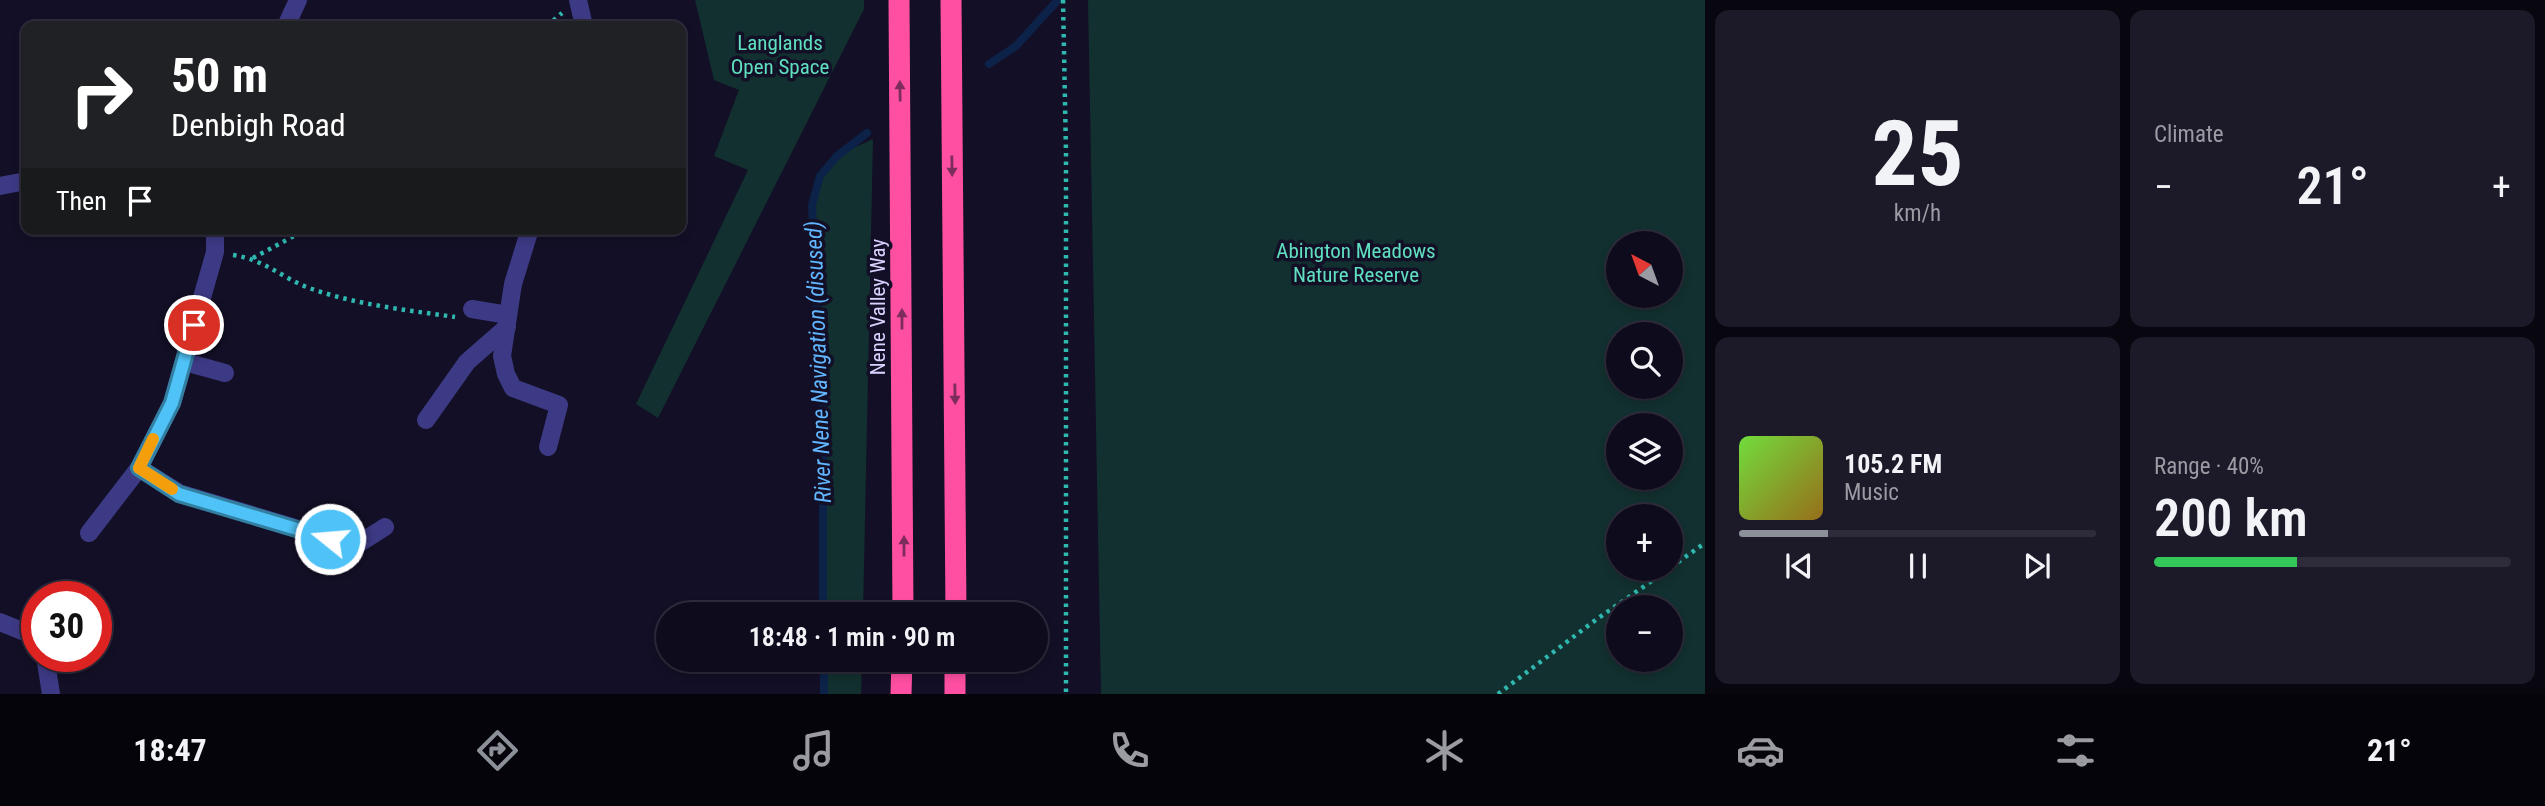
<!DOCTYPE html>
<meta charset="utf-8">
<style>
:root{--surface:#0e0b1c;--page:#1c1929;--text:#f1f3f6;--muted:#9b9ba3;--line:#2e2b3b;--accent:#8c9099}
body{margin:0;font-family:"Roboto Condensed",sans-serif;background:var(--page);color:var(--text);height:100vh;display:flex;flex-direction:column;font-size:26px;white-space:nowrap}
*{box-sizing:border-box;margin:0}
p{font-size:23px;color:var(--muted)}
.icon{flex:none;width:38px;height:38px;fill:none;stroke:currentColor;stroke-width:2;stroke-linecap:round;stroke-linejoin:round}
.map{position:relative;flex:1;overflow:hidden}
.sheet{display:flex;flex-direction:column;gap:10px;padding:10px;background:#08060f;width:840px}
.sheet>*{flex:none}
.top-card{position:absolute;left:21px;top:21px;width:665px;height:214px;border-radius:14px;box-shadow:0 4px 10px #0003,0 0 0 2px var(--line);background:#202124;color:#fff;overflow:hidden}
.needle{width:46px;rotate:319deg}
.tools{position:absolute;left:1606px;top:231px;display:grid;gap:14px}
.tools a{display:grid;place-items:center;width:77px;height:77px;border-radius:50%;background:var(--surface);box-shadow:0 4px 10px #0003,0 0 0 2px var(--line);font-size:35px}
.speed{position:absolute;left:21px;top:581px;display:flex;gap:14px;font-size:35px;font-weight:700;text-align:center}
.speed>*{display:grid;place-content:center;width:91px;height:91px;border-radius:50%;background:var(--surface);box-shadow:0 4px 10px #0003,0 0 0 2px var(--line);line-height:1}
.speed .limit{border:10px solid #d22;background:#fff;color:#111}
.pin{position:absolute;display:grid;place-items:center;width:60px;height:60px;color:#fff;margin:-30px;border:4px solid #fff;border-radius:50%;box-shadow:0 2px 7px #0007}
.me{position:absolute;width:77px;margin:-38px;rotate:287deg;stroke-linejoin:round;filter:drop-shadow(0 0 5px #0008)}
.turn{display:flex;align-items:center;gap:24px;height:147px;padding:0 35px;font-size:32px}
.turn .icon{width:91px;height:91px;stroke-width:2.5}
.turn b{display:block;font-size:49px;line-height:60px}
.then{display:flex;align-items:center;height:66px;padding:0 35px;background:#0003;gap:14px;font-size:26px}
.big{font-size:52px;font-weight:600;line-height:1.1}
.sheet .card{flex:1;display:flex;flex-direction:column;justify-content:center;gap:10px;min-width:0;padding:0 24px;border-radius:14px;background:var(--page)}
.sheet .dial{align-items:center;gap:0}
.dial b{font-size:91px;line-height:1}
.song{display:flex;align-items:center;gap:21px}
.cover{width:84px;height:84px;border-radius:10px;background:linear-gradient(135deg,hsl(100 70% 55%),hsl(40 70% 35%))}
.played{height:7px;border-radius:4px;background:linear-gradient(90deg,var(--accent) 25%,var(--line) 25%)}
.keys{display:flex;justify-content:space-around;direction:ltr}
.heat{display:flex;justify-content:space-between;align-items:center;font-size:38px;direction:ltr}
.charge{height:10px;border-radius:5px;background:linear-gradient(90deg,#34c759 40%,var(--line) 0)}
.sheet .tiles{flex:1;display:grid;gap:10px;grid-template-columns:repeat(2,1fr)}
.trip{position:absolute;left:656px;top:602px;width:392px;height:70px;border-radius:35px;background:var(--surface);box-shadow:0 4px 10px #0003,0 0 0 2px var(--line);font-weight:600;line-height:70px;text-align:center}
.dock{display:flex;height:112px;justify-content:space-around;align-items:center;background:#06040b;color:var(--muted)}
.dock .icon{width:49px;height:49px}
.dock .active{color:var(--accent)}
.dock b{font-size:32px;color:var(--text)}
main{display:flex;flex:1;min-height:0}
.map>svg:first-child{display:block}
.green{fill:#12302f;fill-rule:evenodd}
.lines{fill:none;stroke-linecap:round;stroke-linejoin:round}
.stream{stroke:#0c2248;stroke-width:8}
.path{stroke:#2fb8b0;stroke-width:4.5;stroke-dasharray:3.5 5;stroke-linecap:butt}
.minor{stroke:#3d3a85;stroke-width:18}
.highway{stroke:#ff4fa3;stroke-width:21}
.oneway{fill:#7d2c5e}
.route-casing{stroke:#337fa1;stroke-width:18}
.route{stroke:#4fc3f7;stroke-width:12}
.slow{stroke:#f59e0b;stroke-width:12}
.labels{text-anchor:middle;stroke-width:7;stroke-linejoin:round;paint-order:stroke}
.park-label{font-size:21px;fill:#5fe0c0;stroke:#130f26}
.street-label{font-size:21px;fill:#d9d4ff;stroke:#130f26}
.water-label{font-size:23px;font-style:italic;fill:#62b6ff;stroke:#130f26}
</style>
<main>
<div class="map">
<svg width="1705" height="694" viewBox="0 0 1705 694">
<rect width="100%" height="100%" fill="#130f26"/>
<g class="green">
<polygon points="695,0 864,0 864,9 658,418 636,404 748,170 714,156 739,90 714,80"/>
<path d="M1088,0H1705V694H1101ZM1619,243H1671V296H1619ZM1619,334H1671V387H1619ZM1671,425V478H1619V425ZM1671,516V569H1619V516ZM1619,607H1671V660H1619Z"/>
<path d="M873,139L863,614H823V425L812,205C825,160 831,158 873,139Z"/>
<polygon points="824,660 862,660 861,694 824,694"/>
</g>
<g class="lines">
<g class="stream">
<polyline points="989,64 1016,46 1058,0"/>
<polyline points="823,614 823,425 812,205 820,176 837,156 867,133"/>
<polyline points="824,660 824,694"/>
</g>
<g class="path">
<polyline points="1063,0 1066,153 1066,694"/>
<polyline points="547,26 562,13"/>
<path d="M233,255C266,260 283,279 312,289C358,305 407,310 455,317"/>
<polyline points="253,258 307,229"/>
<polyline points="1671,567 1705,543"/>
<polyline points="1498,694 1597,619 1669,569"/>
</g>
<g class="minor">
<polyline points="578,0 584,26"/>
<polyline points="286,26 298,0"/>
<polyline points="0,186 26,181"/>
<polyline points="530,229 513,284 502,356 506,374 513,388 559,405 548,447"/>
<polyline points="472,309 508,315"/>
<polyline points="185,362 225,373"/>
<polyline points="426,420 467,362 507,327"/>
<polyline points="139,468 179,493 355,546 385,527"/>
<polyline points="89,533 139,468 172,403 215,252 215,229"/>
<polyline points="0,622 37,637"/>
<polyline points="45,656 51,694"/>
</g>
<g class="highway">
<polyline points="899,0 903,614"/>
<polyline points="951,0 956,614"/>
<polyline points="901,694 902,660"/>
<polyline points="955,694 955,660"/>
</g>
</g>
<defs><path id="oneway-solid" d="M-6-.8H1V-3.2L6.5 0L1 3.2V.8H-6Z" transform="scale(1.75)"/></defs>
<g class="oneway">
<use href="#oneway-solid" transform="translate(900 91) rotate(-91)"/>
<use href="#oneway-solid" transform="translate(952 166) rotate(89)"/>
<use href="#oneway-solid" transform="translate(902 319) rotate(-90)"/>
<use href="#oneway-solid" transform="translate(955 394) rotate(89)"/>
<use href="#oneway-solid" transform="translate(904 546) rotate(-90)"/>
</g>
<g class="lines">
<defs>
<polyline id="route" points="194,325 172,403 139,468 179,494 330,539"/>
</defs>
<use href="#route" class="route-casing"/>
<use href="#route" class="route"/>
<polyline class="slow" points="153,439 139,468 172,489"/>
</g>
<g class="labels">
<g class="park-label">
<text x="780" y="50">Langlands<tspan x="780" dy="24">Open Space</tspan></text>
<text x="1356" y="258">Abington Meadows<tspan x="1356" dy="24">Nature Reserve</tspan></text>
</g>
<g class="street-label">
<text transform="translate(878 307) rotate(-90)" y="7">Nene Valley Way</text>
</g>
<g class="water-label">
<text transform="translate(818 362) rotate(-92)" y="8">River Nene Navigation (disused)</text>
</g>
</g>
</svg>
<div class="tools">
<a><svg class="needle" viewBox="-14 -14 28 28"><path d="M0-13l5 13h-10z" fill="#e53935"/><path d="M0 13l5-13h-10z" fill="#9b9ba3"/></svg></a>
<a><svg class="icon" aria-label="search" viewBox="0 0 24 24"><circle cx="10" cy="10" r="6"/><path d="M15 15l6 6"/></svg></a>
<a><svg class="icon" aria-label="layers" viewBox="0 0 24 24"><path d="M12 4l9 5-9 5-9-5zM3 14l9 5 9-5"/></svg></a>
<a>+</a>
<a>−</a>
</div>
<div class="speed"><div class="limit">30</div></div>
<div class="pin" style="left:194px;top:325px;background:#d93025"><svg class="icon" aria-label="arrive" viewBox="0 0 24 24"><path d="M6 21V4h12l-3 4 3 4H6"/></svg></div>
<svg class="me" style="left:330px;top:539px" viewBox="-20 -20 40 40"><circle r="17" fill="#4fc3f7" stroke="#fff" stroke-width="3"/><path d="M0-11L8 9 0 5-8 9z" fill="#fff"/></svg>
<div class="trip">18:48 · 1 min · 90 m</div>
<div class="top-card">
<div class="turn"><svg class="icon" aria-label="right" viewBox="0 0 24 24"><path d="M7 20v-9h11M14 6l5 5-5 5"/></svg><div><b>50 m</b>Denbigh Road</div></div>
<div class="then">Then<svg class="icon" aria-label="arrive" viewBox="0 0 24 24"><path d="M6 21V4h12l-3 4 3 4H6"/></svg></div>
</div>
</div>
<section class="sheet">
<div class="tiles">
<div class="card dial"><b>25</b><p>km/h</p></div>
<div class="card"><p>Climate</p>
<div class="heat"><a>−</a><b class="big">21°</b><a>+</a></div>
</div>
<div class="card">
<div class="song"><i class="cover"></i><div><b>105.2 FM</b><p>Music</p></div></div>
<div class="played"></div>
<div class="keys"><svg class="icon" aria-label="previous" viewBox="0 0 24 24"><path d="M18 5L8 12l10 7zM5 5v14"/></svg><svg class="icon" aria-label="pause" viewBox="0 0 24 24"><path d="M8 5v14M16 5v14"/></svg><svg class="icon" aria-label="next" viewBox="0 0 24 24"><path d="M6 5l10 7-10 7zM19 5v14"/></svg></div>
</div>
<div class="card"><p>Range · 40%</p><b class="big">200 km</b><div class="charge"></div></div>
</div>
</section>
</main>
<nav class="dock">
<b>18:47</b>
<svg class="icon active" aria-label="directions" viewBox="0 0 24 24"><path d="M12 3l9 9-9 9-9-9zM9 14v-3h6M13 9l2 2-2 2"/></svg>
<svg class="icon" aria-label="music" viewBox="0 0 24 24"><path d="M9 18V5l10-2v13"/><circle cx="6" cy="18" r="3"/><circle cx="16" cy="16" r="3"/></svg>
<svg class="icon" aria-label="phone" viewBox="0 0 24 24"><path d="M5 4h4l2 5-3 2q2 4 5 5l2-3 5 2v4C11 20 4 13 5 4z"/></svg>
<svg class="icon" aria-label="climate" viewBox="0 0 24 24"><path d="M12 3v18M4 7l16 10M4 17L20 7"/></svg>
<svg class="icon" aria-label="car" viewBox="0 0 24 24"><path d="M5 17H2v-5l4-1 3-4h7l3 4 3 1v5h-3M9 17h6M6 11h13"/><circle cx="7" cy="17" r="2"/><circle cx="17" cy="17" r="2"/></svg>
<svg class="icon" aria-label="filters" viewBox="0 0 24 24"><path d="M4 7h16M4 17h16"/><circle cx="9" cy="7" r="2"/><circle cx="15" cy="17" r="2"/></svg>
<b>21°</b>
</nav>
